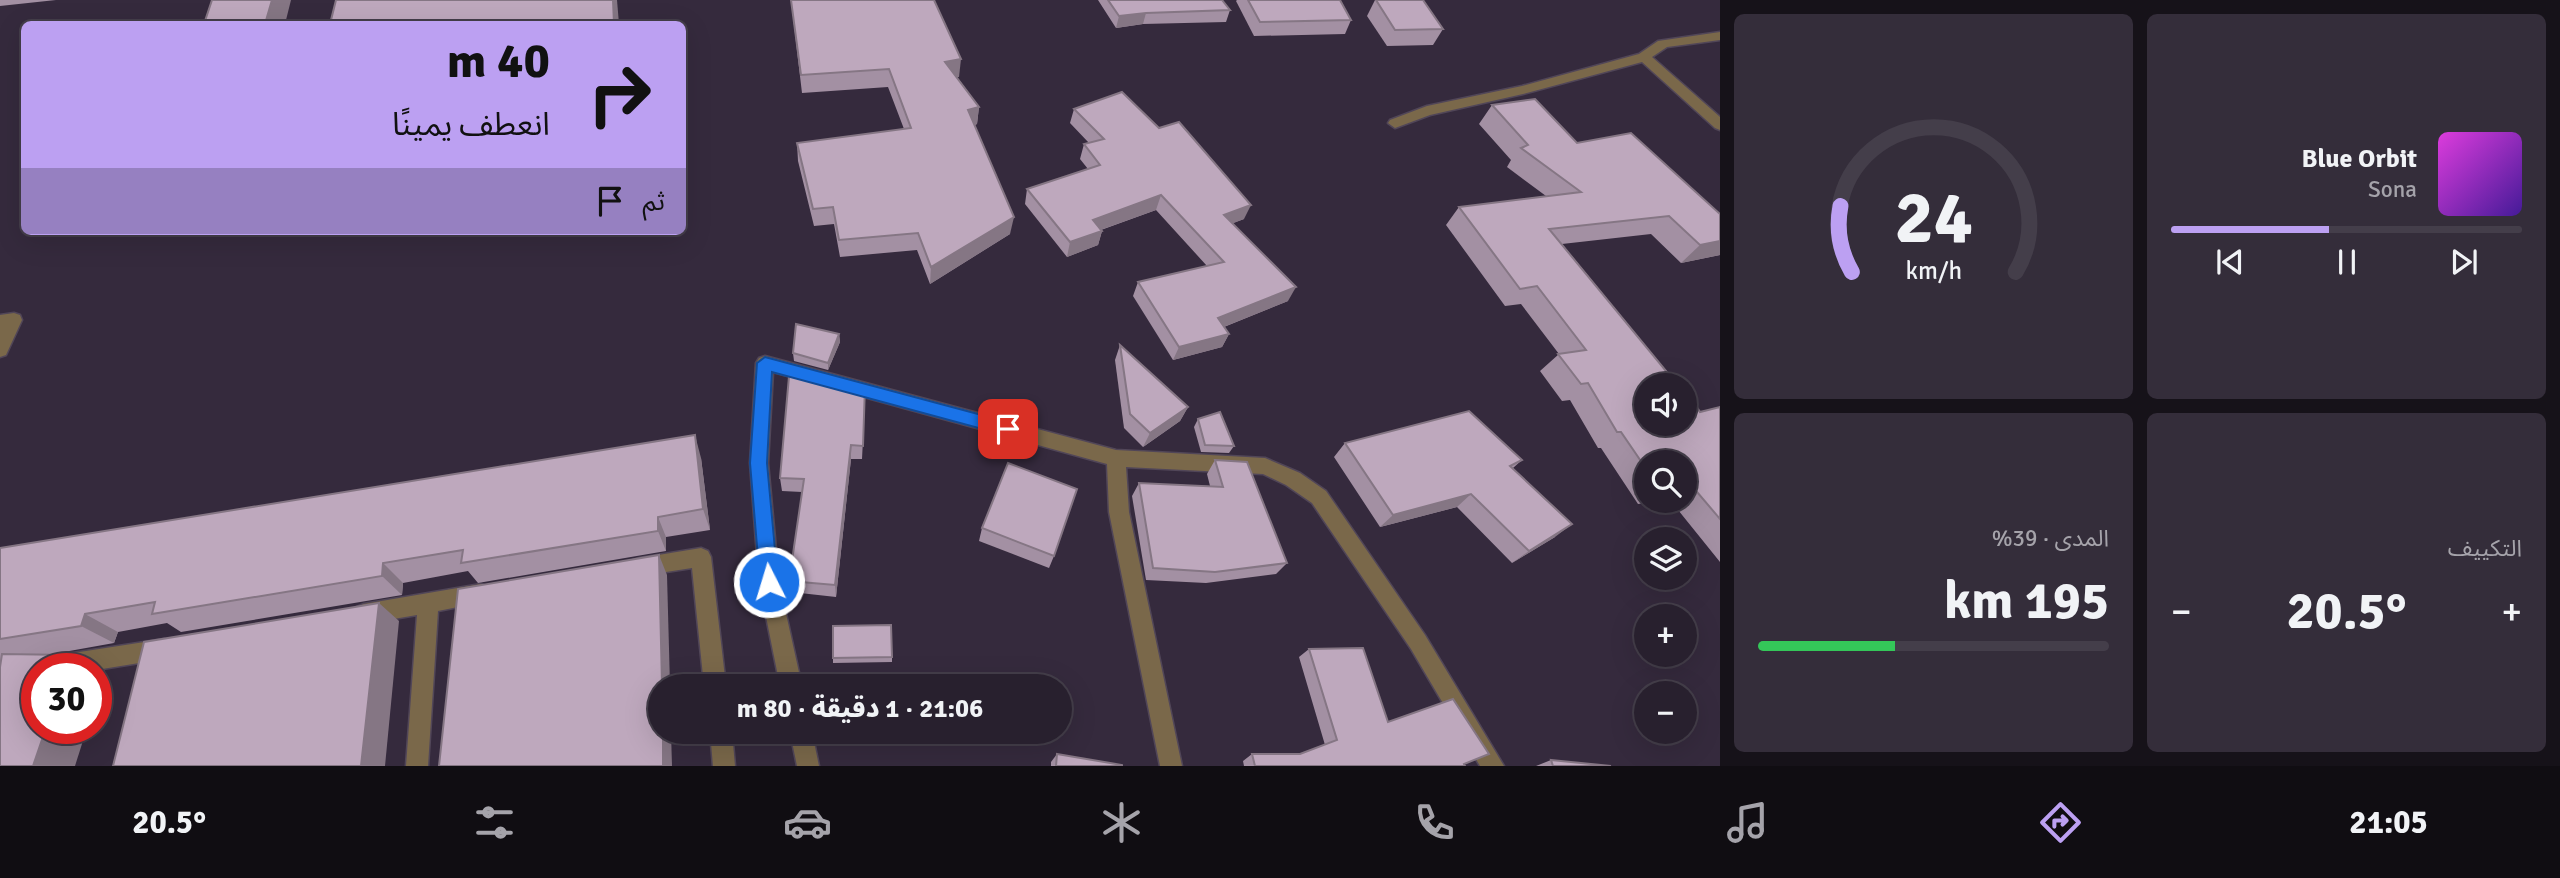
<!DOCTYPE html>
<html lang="ar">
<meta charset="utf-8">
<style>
:root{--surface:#28202e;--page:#342d3a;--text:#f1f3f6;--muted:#a5a3aa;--line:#443e4a;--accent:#bca0f2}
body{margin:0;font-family:Signika,"Noto Sans Arabic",sans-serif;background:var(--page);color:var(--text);direction:rtl;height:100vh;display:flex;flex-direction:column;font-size:26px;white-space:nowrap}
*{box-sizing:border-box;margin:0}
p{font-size:23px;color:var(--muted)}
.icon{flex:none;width:38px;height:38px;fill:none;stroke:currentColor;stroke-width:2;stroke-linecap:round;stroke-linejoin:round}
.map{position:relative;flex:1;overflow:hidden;direction:ltr}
.drawer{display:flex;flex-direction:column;gap:14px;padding:14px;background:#161219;width:840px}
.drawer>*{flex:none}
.hud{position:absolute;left:21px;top:21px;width:665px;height:214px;border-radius:10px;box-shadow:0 7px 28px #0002,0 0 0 2px var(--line);direction:rtl;background:#bca0f2;color:#111;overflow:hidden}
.controls{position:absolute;left:1634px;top:373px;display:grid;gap:14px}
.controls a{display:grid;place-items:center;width:63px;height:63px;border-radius:50%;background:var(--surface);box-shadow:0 7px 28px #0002,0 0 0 2px var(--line);font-size:35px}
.speed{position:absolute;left:21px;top:653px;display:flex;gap:14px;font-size:35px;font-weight:700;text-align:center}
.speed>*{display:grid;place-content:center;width:91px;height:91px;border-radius:50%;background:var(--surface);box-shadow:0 7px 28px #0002,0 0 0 2px var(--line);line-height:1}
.speed .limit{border:10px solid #d22;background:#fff;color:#111}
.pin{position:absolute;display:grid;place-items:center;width:60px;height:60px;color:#fff;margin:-30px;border-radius:14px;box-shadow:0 4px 10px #0006}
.me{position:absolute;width:77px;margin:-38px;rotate:355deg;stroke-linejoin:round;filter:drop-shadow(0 0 5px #0008)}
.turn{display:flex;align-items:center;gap:24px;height:147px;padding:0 21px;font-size:32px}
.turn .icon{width:91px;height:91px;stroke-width:2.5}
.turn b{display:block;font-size:49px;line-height:60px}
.then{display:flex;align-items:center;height:66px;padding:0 21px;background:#0003;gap:14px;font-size:26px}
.big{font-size:52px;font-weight:800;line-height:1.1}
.drawer .card{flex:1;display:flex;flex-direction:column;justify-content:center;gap:10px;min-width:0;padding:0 24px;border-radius:10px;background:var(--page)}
.drawer .dial{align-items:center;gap:0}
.dial svg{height:182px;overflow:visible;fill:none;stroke:var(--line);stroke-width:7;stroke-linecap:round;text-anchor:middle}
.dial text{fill:var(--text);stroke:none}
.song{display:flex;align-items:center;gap:21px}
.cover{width:84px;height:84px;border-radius:10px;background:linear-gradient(135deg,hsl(300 70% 55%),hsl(260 70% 35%))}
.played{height:7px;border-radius:4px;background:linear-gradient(90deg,var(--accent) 45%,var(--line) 45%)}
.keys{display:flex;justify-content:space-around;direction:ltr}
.heat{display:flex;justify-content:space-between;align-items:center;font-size:38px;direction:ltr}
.charge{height:10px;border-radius:5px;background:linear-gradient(90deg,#34c759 39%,var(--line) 0)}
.drawer .tiles{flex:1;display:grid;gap:14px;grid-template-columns:repeat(2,1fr)}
.trip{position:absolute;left:648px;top:674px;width:424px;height:70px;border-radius:35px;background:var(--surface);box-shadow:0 7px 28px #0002,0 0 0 2px var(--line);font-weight:800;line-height:70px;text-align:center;direction:rtl}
.tab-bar{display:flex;height:112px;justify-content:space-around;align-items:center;background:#100d12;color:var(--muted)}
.tab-bar .icon{width:49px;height:49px}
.tab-bar .selected{color:var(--accent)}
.tab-bar b{font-size:32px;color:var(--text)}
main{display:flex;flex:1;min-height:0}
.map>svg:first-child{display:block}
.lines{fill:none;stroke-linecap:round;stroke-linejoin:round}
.minor-casing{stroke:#514658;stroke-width:3}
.minor{fill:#7a684a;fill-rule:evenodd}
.wall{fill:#a390a3}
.shaded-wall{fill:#857684}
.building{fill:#bea8bd;stroke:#857684;stroke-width:2}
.route{fill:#1a73e8;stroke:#114b97;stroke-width:2}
</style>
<main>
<section class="drawer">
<div class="tiles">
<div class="card">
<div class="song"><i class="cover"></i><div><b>Blue Orbit</b><p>Sona</p></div></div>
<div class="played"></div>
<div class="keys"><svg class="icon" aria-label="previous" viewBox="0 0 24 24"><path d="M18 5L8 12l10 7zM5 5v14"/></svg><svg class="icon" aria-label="pause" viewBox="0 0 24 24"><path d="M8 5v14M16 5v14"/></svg><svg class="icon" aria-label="next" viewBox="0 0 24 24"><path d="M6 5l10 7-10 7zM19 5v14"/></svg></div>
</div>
<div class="card dial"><svg viewBox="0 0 100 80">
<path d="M14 69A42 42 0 1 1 86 69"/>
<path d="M14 69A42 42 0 0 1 9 40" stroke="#bca0f2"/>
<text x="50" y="56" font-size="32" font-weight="700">24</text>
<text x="50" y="72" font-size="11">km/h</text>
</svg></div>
<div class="card"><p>التكييف</p>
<div class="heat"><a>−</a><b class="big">20.5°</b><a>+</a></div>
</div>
<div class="card"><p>المدى · 39%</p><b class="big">195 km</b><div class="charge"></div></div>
</div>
</section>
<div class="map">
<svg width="1720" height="766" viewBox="0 0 1720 766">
<rect width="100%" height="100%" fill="#352a3d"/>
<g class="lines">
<defs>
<g id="minor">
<polygon points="1720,32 1720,40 1667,47 1652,57 1720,117 1720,130 1715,128 1642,62 1523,94 1430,115 1395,128 1388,123 1390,120 1427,106 1522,86 1639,54 1658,41"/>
<polygon points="14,313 20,315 22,320 6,355 0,357 0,315"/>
<polygon points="765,356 1116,450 1265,458 1300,473 1326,491 1425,635 1504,766 1480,766 1411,649 1312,503 1286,485 1263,474 1126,467 1129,512 1182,766 1160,766 1109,512 1107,464 773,372 768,463 779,582 802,686 780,686 759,582 750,463 756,363 759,358"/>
<polygon points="701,548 708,551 711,557 726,686 704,686 692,568 640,576 633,574 630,567 633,560 640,558"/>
<polygon points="481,584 488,587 491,594 488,601 438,611 428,766 406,766 417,615 364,624 357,621 354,614 357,607 364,604"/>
<polygon points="164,639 171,642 175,649 171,656 164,659 96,670 36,668 39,661 47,657"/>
<polygon points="710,732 732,732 735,766 713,766"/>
<polygon points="790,732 812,732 819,766 797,766"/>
</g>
</defs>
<use href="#minor" class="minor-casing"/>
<use href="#minor" class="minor"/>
</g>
<g class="wall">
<polygon points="0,0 56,0 0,6"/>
<polygon points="791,0 959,77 957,77 979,107 977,124 975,125 1010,234 930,284 917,250 840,257 834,224 814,226 798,161 797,143 904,129 888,87 802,93"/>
<polygon points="1098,0 1222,0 1230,10 1226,22 1143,24 1116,28"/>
<polygon points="1237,0 1340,0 1351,20 1345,34 1254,36 1236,1"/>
<polygon points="1375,0 1423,0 1443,29 1433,45 1387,46 1367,16"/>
<polygon points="1492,105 1577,143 1720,255 1681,263 1651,234 1562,244 1700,412 1720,407 1720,562 1670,500 1685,500 1685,462 1647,462 1647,500 1669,500 1638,504 1601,448 1598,448 1570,400 1562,401 1540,371 1559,354 1521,304 1505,306 1446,225 1459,207 1546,196 1507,167 1511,160 1479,124"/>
<polygon points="1074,109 1244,219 1233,223 1288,301 1224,327 1229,334 1222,347 1173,360 1133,296 1138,282 1207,266 1156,210 1101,230 1102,231 1098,245 1067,257 1025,204 1027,189 1088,169 1080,159 1084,144 1089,143 1070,123"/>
<polygon points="839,334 840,342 828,370 794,361 793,353"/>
<polygon points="1120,345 1188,407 1180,421 1143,447 1124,428 1115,360"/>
<polygon points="821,382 865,400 862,459 851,459 836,597 791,592 789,581 802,492 782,491 780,478"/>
<polygon points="1198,419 1234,446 1229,453 1201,452 1194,427"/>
<polygon points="1345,443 1522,460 1513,468 1555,537 1512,563 1457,507 1380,527 1334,457"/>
<polygon points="701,458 710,530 666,537 666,551 478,583 468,571 403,583 402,595 181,632 167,623 118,632 114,643 47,655 71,655 105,671 0,662 0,548"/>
<polygon points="1215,460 1287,563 1276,574 1206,583 1146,580 1132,496 1139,483 1210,486 1207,474"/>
<polygon points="982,528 1054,556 1049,568 979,541"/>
<polygon points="833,626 892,657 892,662 833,663"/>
<polygon points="1309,649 1388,722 1465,766 1244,766 1243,761 1252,754 1300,754 1325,745 1299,657"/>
<polygon points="1057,754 1122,766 1051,766 1051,762"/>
<polygon points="1551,760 1611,766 1536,766"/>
</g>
<g class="shaded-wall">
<polygon points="272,0 291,0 285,24 265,24"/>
<polygon points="613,0 617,0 619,24 614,24"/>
<polygon points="1146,13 1143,24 1116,28 1119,16"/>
<polygon points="961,59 959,77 944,79 945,62"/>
<polygon points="979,107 977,124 966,127 968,110"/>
<polygon points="1161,195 1156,210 1089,234 1093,220"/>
<polygon points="1251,205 1244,219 1218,229 1224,215"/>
<polygon points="1014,217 1010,234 930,284 931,267"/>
<polygon points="1102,231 1098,245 1067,257 1070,242"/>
<polygon points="1720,241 1720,255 1681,263 1700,245"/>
<polygon points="1296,287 1288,301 1211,332 1218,318"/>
<polygon points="839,334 840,342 828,370 828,363"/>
<polygon points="1229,334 1222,347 1173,360 1179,347"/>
<polygon points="1188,407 1180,421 1143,447 1150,433"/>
<polygon points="695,435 701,458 710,530 703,509"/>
<polygon points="851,445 851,459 836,597 835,585"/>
<polygon points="1471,494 1457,507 1380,527 1393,515"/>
<polygon points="658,517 666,537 666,551 658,531"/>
<polygon points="1572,524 1555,537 1512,563 1529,551"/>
<polygon points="659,555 667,575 670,686 662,686"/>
<polygon points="383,563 403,583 402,595 382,576"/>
<polygon points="379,603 399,621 385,766 361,766"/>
<polygon points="85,614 118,632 114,643 81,626"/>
<polygon points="71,655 105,671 96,699 96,668 66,668"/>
<polygon points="46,728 87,728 75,766 33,766"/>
<polygon points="663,732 671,732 672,766 663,766"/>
</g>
<g class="building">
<polygon points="212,0 272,0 265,24 204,24"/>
<polygon points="336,0 613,0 614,24 330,24"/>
<polygon points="791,0 934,0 961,59 945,62 979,107 968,110 1014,217 931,267 918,233 839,240 833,207 813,209 797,143 911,128 889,69 801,75"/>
<polygon points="1108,0 1222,0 1230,10 1146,13 1119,16"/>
<polygon points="1248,0 1340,0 1351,20 1260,22"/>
<polygon points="1376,0 1423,0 1443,29 1395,30"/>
<polygon points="1122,92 1159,128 1179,122 1251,205 1224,215 1296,287 1218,318 1229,334 1179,347 1138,282 1224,262 1161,195 1093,220 1102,231 1070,242 1027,189 1100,165 1084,144 1104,139 1074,109"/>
<polygon points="1535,99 1577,143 1631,133 1720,214 1720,241 1700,245 1669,216 1549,229 1675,382 1681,382 1683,385 1647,385 1647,424 1685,424 1685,388 1700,412 1720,407 1720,519 1692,486 1685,486 1685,462 1647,462 1647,470 1621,432 1617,432 1588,383 1581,384 1558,354 1586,350 1537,286 1520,289 1459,207 1581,192 1521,148 1528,145 1492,105"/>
<polygon points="796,324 839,334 828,363 793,353"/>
<polygon points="1120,345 1188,407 1150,433 1130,414"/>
<polygon points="790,365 820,374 817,381 865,386 863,446 851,445 835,585 789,581 804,479 780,478"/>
<polygon points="1469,411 1522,460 1510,466 1572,524 1529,551 1471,494 1393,515 1345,443"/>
<polygon points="1220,412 1234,446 1205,445 1198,419"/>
<polygon points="695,435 703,509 658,517 658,531 461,563 463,550 383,563 382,576 152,614 155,602 85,614 81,626 0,639 0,548"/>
<polygon points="1215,460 1247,462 1287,563 1215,572 1153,568 1139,483 1223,487"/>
<polygon points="1008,463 1077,489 1054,556 982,528"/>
<polygon points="659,555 662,686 660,686 660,732 663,732 663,766 439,766 458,589"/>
<polygon points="379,603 361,766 113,766 144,642"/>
<polygon points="891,625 892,657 833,658 833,626"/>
<polygon points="1363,648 1388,722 1453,699 1489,754 1464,764 1465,766 1255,766 1252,754 1300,754 1337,740 1309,649"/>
<polygon points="2,654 71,655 66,668 37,668 37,728 46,728 33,766 0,766 0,667"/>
<polygon points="1057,754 1122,765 1122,766 1056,766"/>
<polygon points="1551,760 1611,766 1553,766"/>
</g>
<polygon class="route" points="765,357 1008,422 1014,424 1016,429 1014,434 1008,436 772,372 767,463 778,582 776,588 769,590 763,588 760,582 750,463 757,363"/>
</svg>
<div class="controls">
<a><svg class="icon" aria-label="sound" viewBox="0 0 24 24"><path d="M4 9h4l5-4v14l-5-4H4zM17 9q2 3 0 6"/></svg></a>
<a><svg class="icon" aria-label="search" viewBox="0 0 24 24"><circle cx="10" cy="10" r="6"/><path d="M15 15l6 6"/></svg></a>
<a><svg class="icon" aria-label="layers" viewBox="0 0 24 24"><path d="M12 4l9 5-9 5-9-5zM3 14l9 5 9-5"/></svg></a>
<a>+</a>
<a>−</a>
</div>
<div class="speed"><div class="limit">30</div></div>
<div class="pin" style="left:1008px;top:429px;background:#d93025"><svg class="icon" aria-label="arrive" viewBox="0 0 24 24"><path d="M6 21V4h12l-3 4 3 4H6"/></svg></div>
<svg class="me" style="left:769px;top:582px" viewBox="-20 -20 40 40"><circle r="17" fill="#1a73e8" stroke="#fff" stroke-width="3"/><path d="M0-11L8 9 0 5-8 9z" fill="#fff"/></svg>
<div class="trip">21:06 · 1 دقيقة · 80 m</div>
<div class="hud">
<div class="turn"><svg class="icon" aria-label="right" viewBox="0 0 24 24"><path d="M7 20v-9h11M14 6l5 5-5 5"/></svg><div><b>40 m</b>انعطف يمينًا</div></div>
<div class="then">ثم<svg class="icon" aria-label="arrive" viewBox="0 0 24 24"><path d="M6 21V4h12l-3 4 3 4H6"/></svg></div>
</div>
</div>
</main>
<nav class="tab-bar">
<b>21:05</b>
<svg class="icon selected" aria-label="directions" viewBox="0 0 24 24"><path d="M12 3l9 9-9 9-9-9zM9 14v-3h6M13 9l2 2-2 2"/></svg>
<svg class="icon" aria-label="music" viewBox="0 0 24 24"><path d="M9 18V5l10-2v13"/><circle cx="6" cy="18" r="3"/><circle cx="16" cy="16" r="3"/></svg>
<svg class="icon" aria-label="phone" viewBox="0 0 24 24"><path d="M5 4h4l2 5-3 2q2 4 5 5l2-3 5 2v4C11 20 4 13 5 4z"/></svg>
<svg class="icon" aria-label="climate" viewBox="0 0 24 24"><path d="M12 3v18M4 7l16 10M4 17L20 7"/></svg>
<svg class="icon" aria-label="car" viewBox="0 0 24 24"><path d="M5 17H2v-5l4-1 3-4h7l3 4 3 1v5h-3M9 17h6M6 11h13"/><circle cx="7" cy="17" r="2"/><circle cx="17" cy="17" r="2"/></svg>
<svg class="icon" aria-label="filters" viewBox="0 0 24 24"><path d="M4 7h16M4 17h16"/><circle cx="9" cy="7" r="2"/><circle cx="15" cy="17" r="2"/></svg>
<b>20.5°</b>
</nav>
